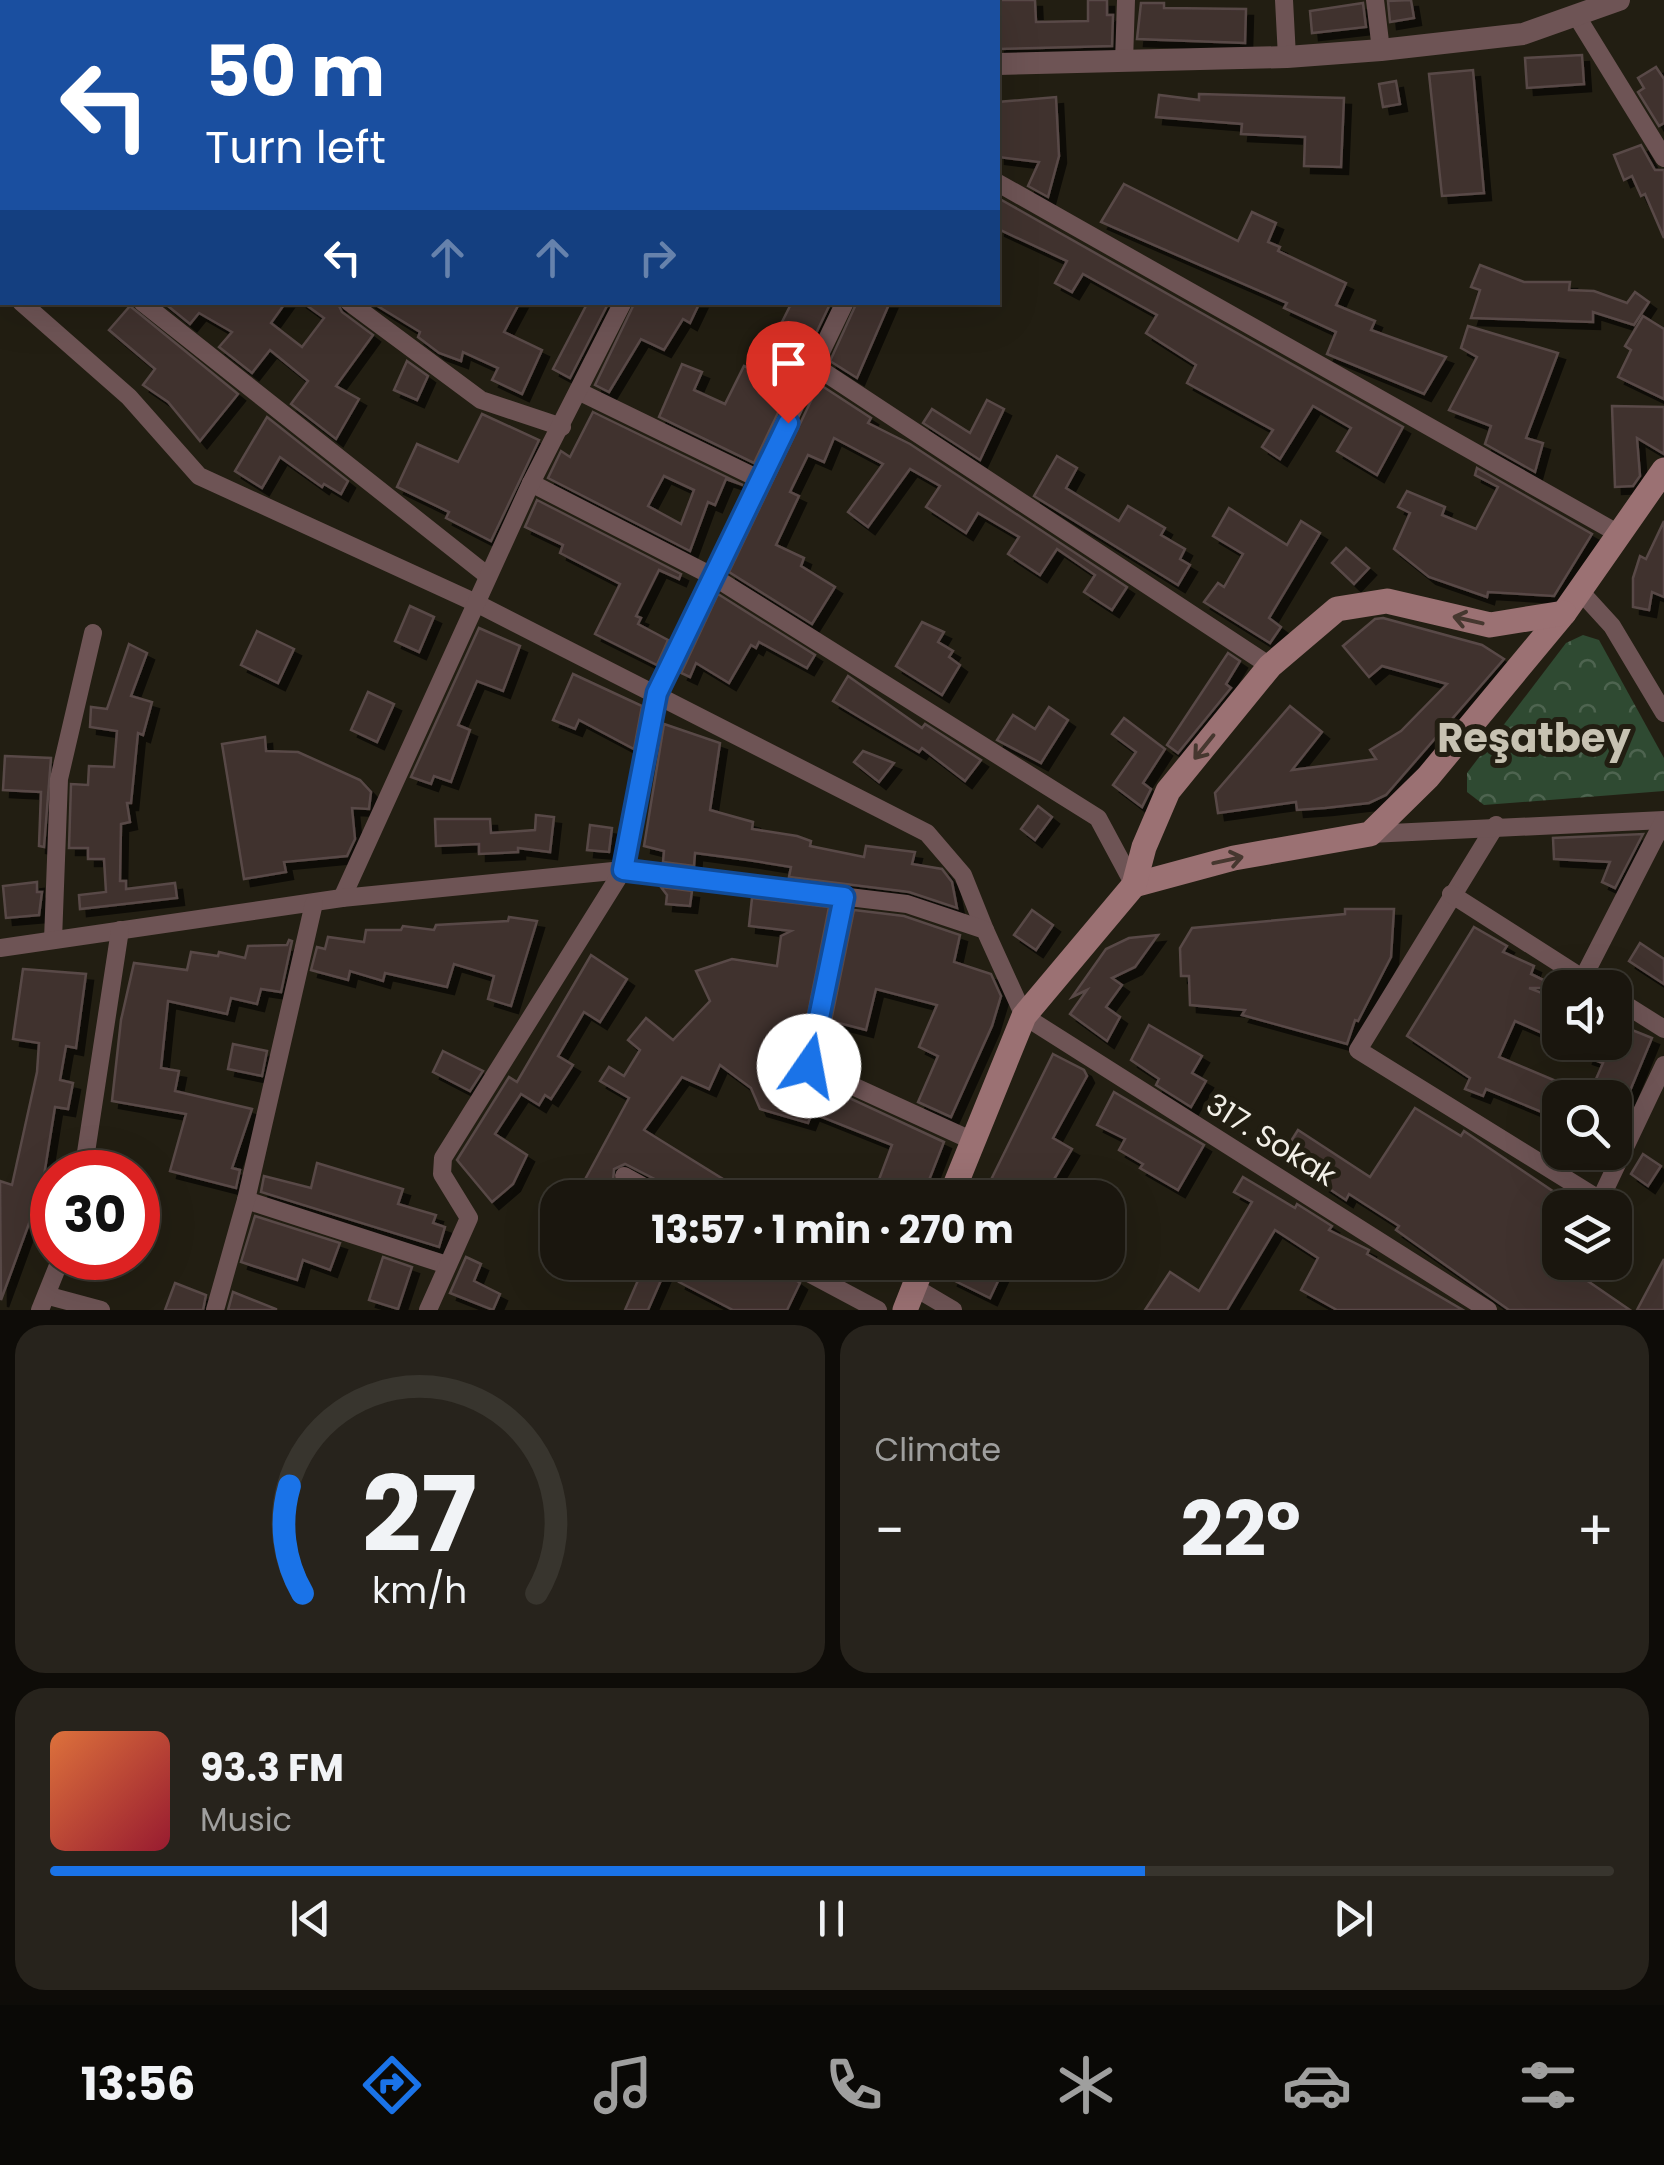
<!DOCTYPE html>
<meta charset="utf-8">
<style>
:root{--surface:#1a160e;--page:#27231c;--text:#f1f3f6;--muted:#9f9f9e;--line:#38352e;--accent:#1a73e8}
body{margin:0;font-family:Poppins,sans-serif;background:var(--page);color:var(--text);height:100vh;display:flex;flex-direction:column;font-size:38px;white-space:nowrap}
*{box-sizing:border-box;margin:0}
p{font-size:32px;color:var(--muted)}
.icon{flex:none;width:55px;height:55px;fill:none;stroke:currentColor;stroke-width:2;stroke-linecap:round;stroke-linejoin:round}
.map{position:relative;height:1310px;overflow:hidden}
.side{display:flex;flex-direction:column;gap:15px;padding:15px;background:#0e0c08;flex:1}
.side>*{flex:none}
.banner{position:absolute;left:0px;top:0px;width:1000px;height:305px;box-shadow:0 10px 40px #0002,0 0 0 2px var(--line);background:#1a4fa0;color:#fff;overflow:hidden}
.controls{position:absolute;left:1542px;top:970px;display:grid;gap:20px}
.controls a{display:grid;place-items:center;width:90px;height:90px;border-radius:20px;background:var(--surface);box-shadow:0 10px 40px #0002,0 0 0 2px var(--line);font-size:50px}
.speed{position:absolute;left:30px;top:1150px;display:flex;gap:20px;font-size:50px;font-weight:700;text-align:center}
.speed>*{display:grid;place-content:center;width:130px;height:130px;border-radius:50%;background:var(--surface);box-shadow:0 10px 40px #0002,0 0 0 2px var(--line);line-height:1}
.speed .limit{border:15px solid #d22;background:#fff;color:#111}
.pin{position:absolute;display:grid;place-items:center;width:85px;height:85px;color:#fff;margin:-102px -42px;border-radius:50% 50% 50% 0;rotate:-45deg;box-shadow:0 0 10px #0007}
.pin .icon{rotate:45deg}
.me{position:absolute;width:110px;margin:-55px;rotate:12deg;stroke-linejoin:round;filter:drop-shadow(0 0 8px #0008)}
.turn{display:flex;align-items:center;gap:35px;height:210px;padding:0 40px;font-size:45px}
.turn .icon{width:130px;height:130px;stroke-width:2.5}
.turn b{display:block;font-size:70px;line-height:85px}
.lanes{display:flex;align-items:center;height:95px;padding:0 40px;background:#0003;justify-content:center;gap:50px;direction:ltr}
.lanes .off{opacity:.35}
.big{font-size:75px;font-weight:700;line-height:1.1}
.side .tile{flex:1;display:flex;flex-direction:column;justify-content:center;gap:15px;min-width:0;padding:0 35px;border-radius:30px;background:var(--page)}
.side .dial{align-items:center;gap:0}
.dial svg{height:260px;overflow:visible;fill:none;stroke:var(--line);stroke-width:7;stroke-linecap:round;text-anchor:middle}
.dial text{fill:var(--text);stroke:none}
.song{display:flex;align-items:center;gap:30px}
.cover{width:120px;height:120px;border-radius:15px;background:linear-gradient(135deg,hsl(20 70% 55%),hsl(350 70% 35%))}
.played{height:10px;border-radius:5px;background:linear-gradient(90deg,var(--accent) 70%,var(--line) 70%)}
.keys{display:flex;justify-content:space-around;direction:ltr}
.heat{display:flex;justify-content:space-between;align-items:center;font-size:55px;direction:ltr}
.side .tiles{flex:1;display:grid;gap:15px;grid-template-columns:1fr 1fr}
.tile:last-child{grid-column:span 2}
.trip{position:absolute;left:540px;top:1180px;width:585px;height:100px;border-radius:30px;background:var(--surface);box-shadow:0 10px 40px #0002,0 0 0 2px var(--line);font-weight:700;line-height:100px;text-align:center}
.tab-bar{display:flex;height:160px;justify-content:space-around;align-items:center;background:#0a0906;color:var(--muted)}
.tab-bar .icon{width:70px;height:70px}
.tab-bar .selected{color:var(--accent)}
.tab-bar b{font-size:45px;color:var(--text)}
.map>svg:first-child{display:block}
.park{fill:url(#park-crowns)}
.building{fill:#40312f;stroke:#594947;stroke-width:2.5;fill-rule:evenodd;filter:url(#shadow)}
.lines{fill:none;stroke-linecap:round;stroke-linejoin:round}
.minor{stroke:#6e5455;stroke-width:18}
.tertiary{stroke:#6e5455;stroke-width:22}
.secondary{stroke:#9b7173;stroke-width:25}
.oneway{stroke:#46372f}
.route-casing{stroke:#114b97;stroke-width:25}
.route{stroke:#1a73e8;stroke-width:18}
.labels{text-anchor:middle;stroke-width:10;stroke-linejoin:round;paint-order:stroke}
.street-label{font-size:30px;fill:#f2efe7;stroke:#221e12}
.district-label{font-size:40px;font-weight:bold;fill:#c7c2b2;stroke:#221e12}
</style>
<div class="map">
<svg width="1664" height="1310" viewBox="0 0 1664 1310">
<defs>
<pattern id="park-crowns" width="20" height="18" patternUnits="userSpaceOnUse" patternTransform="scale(2.5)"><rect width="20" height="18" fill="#2f4a32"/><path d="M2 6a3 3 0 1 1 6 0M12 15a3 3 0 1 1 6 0" fill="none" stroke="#4e6450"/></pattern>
<filter id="shadow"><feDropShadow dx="7" dy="7" stdDeviation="0" flood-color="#0009"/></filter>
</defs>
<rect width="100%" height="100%" fill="#221e12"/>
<polygon class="park" points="1583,635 1599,640 1664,758 1664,791 1484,805 1467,792 1467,773 1566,643"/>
<g class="building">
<polygon points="998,0 1035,0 1036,22 1088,21 1088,0 1107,0 1107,15 1113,15 1112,46 998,49"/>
<polygon points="1411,0 1414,18 1390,22 1388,1"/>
<polygon points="1141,3 1164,3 1164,8 1246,9 1245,43 1137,39"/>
<polygon points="1363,3 1366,27 1312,33 1310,11"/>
<polygon points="1582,55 1584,84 1527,88 1525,58"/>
<polygon points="1656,67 1664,79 1664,123 1659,126 1638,92 1644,88 1638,78"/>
<polygon points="1473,70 1484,193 1442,196 1429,74"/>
<polygon points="1396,81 1400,104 1383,107 1379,84"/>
<polygon points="1199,94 1344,98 1341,167 1304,166 1305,137 1241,134 1242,124 1156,117 1159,95 1199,100"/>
<polygon points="1056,97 1059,156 1048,197 1028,186 1039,162 998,157 998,102"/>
<polygon points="1641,145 1655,170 1664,170 1664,238 1645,194 1641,196 1632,176 1624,180 1614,155"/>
<polygon points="1124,184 1238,241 1252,212 1276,223 1268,242 1280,247 1278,251 1346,283 1336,305 1375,321 1371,330 1446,357 1424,394 1327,354 1336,332 1284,308 1287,303 1101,222"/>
<polygon points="998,198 1403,427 1377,475 1337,451 1351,428 1313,406 1280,459 1262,447 1273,430 1187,383 1196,365 1146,333 1157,315 1083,274 1072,292 1055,283 1067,261 998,229"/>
<polygon points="1480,265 1524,282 1570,282 1569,290 1594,291 1627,303 1635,292 1649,302 1634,325 1593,312 1593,322 1471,318 1480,290 1471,287"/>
<polygon points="163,302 286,302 271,323 302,347 324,318 302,302 337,302 342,312 373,335 336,386 359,399 336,439 291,404 308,381 270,350 252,373 219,347 232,332 199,313 190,324"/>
<polygon points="371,302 520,302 504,332 542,350 522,394 492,380 498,368 463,352 461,361 439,353 418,337 420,332"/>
<polygon points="588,302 609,302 570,378 553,369"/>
<polygon points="635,302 700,302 690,323 683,319 664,350 641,339 609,392 595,385"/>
<polygon points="792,302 831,302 754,463 659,417 682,364 702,372 694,390 725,404 744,366 757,372"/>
<polygon points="857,302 890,302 857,378 830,361"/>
<polygon points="130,306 238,394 200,441 168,402 143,385 155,369 109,330"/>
<polygon points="1643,316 1664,329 1664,399 1618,377 1631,350 1625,346"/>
<polygon points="1468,326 1558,353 1526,438 1543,443 1535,472 1485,444 1491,426 1449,410 1477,357 1461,348"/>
<polygon points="407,361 428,376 417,400 394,390"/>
<polygon points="819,384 871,418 868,423 910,444 1127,587 1112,610 1084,592 1095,575 1057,549 1040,575 1008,554 1019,537 978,513 966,533 926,507 940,486 910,469 868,527 848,512 883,464 834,438 824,462 808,455 790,492 799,496 776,545 804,558 801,566 835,587 812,624 729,572"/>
<polygon points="987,400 1004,409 980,460 923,423 932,409 970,433"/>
<polygon points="1612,406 1664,407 1664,454 1637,438 1640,476 1633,486 1615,487"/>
<path d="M593,412L743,485L726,479L715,505L708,502L690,551L548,478L561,451L570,457ZM664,476L694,490L681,524L648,506Z"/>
<polygon points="482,414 539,440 491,541 446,518 449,512 397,487 417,444 458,462"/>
<polygon points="267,417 348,481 341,494 324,484 322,487 280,457 262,488 235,471"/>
<polygon points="1057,456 1077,468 1066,488 1119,521 1128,506 1165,528 1161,535 1185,549 1180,559 1190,565 1178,585 1034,496"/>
<polygon points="1477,468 1592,534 1554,596 1488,592 1487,597 1429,577 1394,549 1410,513 1398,507 1407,491 1445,507 1442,515 1476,529 1498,487 1475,475"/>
<polygon points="537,500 681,574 679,579 659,570 636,616 641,618 638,624 668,640 657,665 595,634 620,584 560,553 563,545 525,527"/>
<polygon points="1229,508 1287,545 1301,521 1320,533 1269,618 1281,627 1270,643 1204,602 1218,583 1224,587 1243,554 1213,536"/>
<polygon points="1664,521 1664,597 1652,592 1649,610 1633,607 1633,578 1640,556 1646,559"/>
<polygon points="1346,548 1369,568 1354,584 1332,563"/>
<polygon points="718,594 815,655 807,668 759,642 756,648 751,645 729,683 696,663 690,677 681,673"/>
<polygon points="410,606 434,617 419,652 395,641"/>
<polygon points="1383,618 1482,645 1504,659 1386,795 1369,803 1325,808 1297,810 1296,802 1218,813 1215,793 1290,706 1322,732 1292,770 1376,759 1370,750 1401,731 1447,684 1382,666 1369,677 1343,646 1375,619"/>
<polygon points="922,622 944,632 938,642 953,651 949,657 960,665 942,695 896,666"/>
<polygon points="479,628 520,646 503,691 477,681 458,725 470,730 451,782 434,776 431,784 411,777"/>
<polygon points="257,631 294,649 278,683 241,665"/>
<polygon points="129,644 147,653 131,696 152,702 143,735 138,733 131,803 127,803 130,822 121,824 120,881 126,881 126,889 175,883 177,898 80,909 79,895 106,892 104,859 88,859 88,848 69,848 71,784 88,785 89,766 114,767 117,731 90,727 91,707 107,709"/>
<polygon points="1228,653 1240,661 1226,684 1231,688 1178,753 1167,745"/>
<polygon points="573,674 642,706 634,749 579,720 575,729 553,720"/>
<polygon points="848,676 922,728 925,724 981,760 965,781 922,748 919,752 861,718 833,701"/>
<polygon points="368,692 394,704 377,742 351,730"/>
<polygon points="1049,707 1068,720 1041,763 997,740 1013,715 1035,729"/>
<polygon points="1124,718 1165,749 1143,783 1151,789 1142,807 1113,785 1136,752 1112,734"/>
<polygon points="664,724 720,743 710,810 753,822 752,829 797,836 811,841 810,846 864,857 866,846 915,852 912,864 942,869 952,882 957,908 909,892 789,877 791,867 748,860 695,853 694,866 663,862 664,851 644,846"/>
<polygon points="265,737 266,751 298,752 360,780 371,792 369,809 352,808 355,839 347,856 284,862 286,872 244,879 222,744"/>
<polygon points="863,751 894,763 879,782 854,762"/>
<polygon points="5,756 51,758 44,847 39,846 41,792 3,790"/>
<polygon points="1038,806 1052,817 1035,840 1021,829"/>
<polygon points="536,815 554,817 550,852 518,848 518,852 479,854 479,844 436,846 435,819 490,819 491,833 535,830"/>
<polygon points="590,825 612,828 609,852 587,850"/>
<polygon points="1643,834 1615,888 1602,882 1610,862 1554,859 1553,838"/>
<polygon points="37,882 37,892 42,892 39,915 6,918 3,886"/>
<polygon points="661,887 692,891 690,906 666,904 667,895"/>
<polygon points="752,898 829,907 797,1070 804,1077 944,1142 922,1198 872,1198 892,1145 812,1113 808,1123 760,1109 751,1088 720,1065 709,1089 682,1077 644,1130 731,1184 724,1198 676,1198 670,1187 625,1164 614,1169 613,1182 637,1198 575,1198 629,1098 600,1081 609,1067 624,1076 640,1050 628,1040 646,1018 673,1040 710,1001 696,971 732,959 777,966 781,936 791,931 749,926"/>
<polygon points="1345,909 1394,909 1391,957 1358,1021 1355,1020 1347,1044 1242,1015 1245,1010 1190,1005 1189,976 1181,976 1180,948 1192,928 1345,914"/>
<polygon points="854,910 904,916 960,935 954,962 991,974 1001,996 992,1026 951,1117 918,1102 938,1056 919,1047 937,1005 876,989 866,1030 831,1021"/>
<polygon points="1032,910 1053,925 1036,950 1014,935"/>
<polygon points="509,917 537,921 511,1006 488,999 494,976 454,964 447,987 385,973 383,981 350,971 348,980 311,970 317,947 325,949 328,937 364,942 366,930 401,930 403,926 434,930 436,925 508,921"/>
<polygon points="1474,927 1507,946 1503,952 1534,966 1531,974 1560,988 1529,988 1560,1000 1560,1041 1515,1021 1499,1057 1589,1095 1603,1063 1586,1057 1592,1042 1615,1042 1615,1023 1652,1038 1627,1098 1556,1098 1549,1115 1486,1089 1483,1096 1465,1089 1470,1078 1407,1036"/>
<polygon points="1158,935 1135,967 1112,978 1122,985 1106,1007 1120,1017 1107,1041 1070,1014 1087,990 1072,997 1106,949 1129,938"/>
<polygon points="289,940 292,941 281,992 261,989 257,1004 231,998 227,1014 168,1001 161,1068 179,1071 175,1091 252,1109 232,1168 240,1170 236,1188 170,1171 186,1114 112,1101 121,1020 134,963 187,970 191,952 218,956 219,952 245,958 248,946 287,945"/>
<polygon points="1640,943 1664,959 1664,984 1629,961"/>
<polygon points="591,955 627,979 600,1022 584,1012 558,1056 573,1065 551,1099 545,1095 539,1105 521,1094 495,1134 527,1155 513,1184 492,1202 457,1160 509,1077 517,1082"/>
<polygon points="23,969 86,974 76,1048 66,1046 60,1080 73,1083 68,1109 55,1107 42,1188 1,1300 0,1181 12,1185 37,1072 39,1043 13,1039"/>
<polygon points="1149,1025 1202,1056 1192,1073 1206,1081 1191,1107 1156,1085 1159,1079 1131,1060"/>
<polygon points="233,1044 267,1051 262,1076 228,1069"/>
<polygon points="443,1051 483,1071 470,1091 433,1072"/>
<polygon points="1053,1054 1084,1070 1087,1076 1053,1138 1072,1149 1043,1198 982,1198"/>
<polygon points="1114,1092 1204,1145 1178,1190 1140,1168 1143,1164 1119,1150 1125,1139 1097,1125"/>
<polygon points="1415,1108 1461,1136 1464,1131 1560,1196 1560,1262 1630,1310 1509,1310 1396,1230 1399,1226 1349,1194 1346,1200 1281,1157 1298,1130 1370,1177"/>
<polygon points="1643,1154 1661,1166 1648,1186 1631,1174"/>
<polygon points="317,1163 403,1189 398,1204 436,1215 433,1223 445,1227 439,1247 261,1192 264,1176 311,1188"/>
<polygon points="1243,1177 1295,1208 1297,1204 1332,1226 1329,1230 1369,1250 1367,1254 1463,1310 1337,1310 1301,1290 1318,1258 1275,1230 1227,1310 1145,1310 1170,1272 1199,1291 1252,1202 1234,1192"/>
<polygon points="255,1216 340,1243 330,1270 303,1260 297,1280 241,1262"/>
<polygon points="383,1257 412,1267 398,1309 369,1300"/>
<polygon points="466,1257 481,1264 474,1281 500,1294 493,1310 450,1293"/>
<polygon points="1664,1259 1664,1310 1637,1310"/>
<polygon points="646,1262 669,1262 648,1310 625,1310"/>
<polygon points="689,1262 771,1262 800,1283 787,1310 733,1310 679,1282"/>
<polygon points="959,1262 1007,1262 990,1298 951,1279"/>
<polygon points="175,1283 206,1295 203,1310 165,1310"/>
<polygon points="233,1292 276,1309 276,1310 228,1310"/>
</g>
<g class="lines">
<g class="minor">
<polyline points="765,0 766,2"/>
<polyline points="1284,0 1287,57"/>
<polyline points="1375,0 1381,50"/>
<polyline points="335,2 337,0"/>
<polyline points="937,2 938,0"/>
<polyline points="1576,15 1664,158"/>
<polyline points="1124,62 1126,0"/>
<polyline points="998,183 1619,534"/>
<polyline points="0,259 2,258"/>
<polyline points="0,281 2,284"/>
<polyline points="21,302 129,397 199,476 476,603 927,833 963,875 985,930"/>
<polyline points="142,302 488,576"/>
<polyline points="349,302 481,400 562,427"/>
<polyline points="815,366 1270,666"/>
<polyline points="580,392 761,480"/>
<polyline points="531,483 714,577 1098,818 1134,885"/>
<polyline points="1580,591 1612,626 1664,713"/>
<polyline points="1496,825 1358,1050 1600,1200 1664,1065"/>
<polyline points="1370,834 1664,820"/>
<polyline points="1451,894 1598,988"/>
<polyline points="844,897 809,1066 973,1141"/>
<polyline points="342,898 531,483 623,302"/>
<polyline points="53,940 59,779 93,633"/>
<polyline points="0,948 342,898 623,870 907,904 985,930 1024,1016 1488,1310"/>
<polyline points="1583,978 1664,820"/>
<polyline points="1615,998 1664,1029"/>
<polyline points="83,1172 120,930"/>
<polyline points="624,1176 664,1198"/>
<polyline points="246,1200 447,1265"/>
<polyline points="788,1262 878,1310"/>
<polyline points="914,1287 953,1310"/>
<polyline points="49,1296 101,1310"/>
<polyline points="40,1310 61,1258"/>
<polyline points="215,1310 246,1200 314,903"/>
<polyline points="428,1310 469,1218 442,1174 443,1158 623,870 657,693 845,302"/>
</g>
<g class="tertiary">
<polyline points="483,0 491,2"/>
<polyline points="998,64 1287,57 1381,50 1523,34 1619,0"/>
</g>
<g class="secondary">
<polyline points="1134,885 1234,858 1370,834 1428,777 1564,613 1664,470"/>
<polyline points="950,1198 1024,1016 1134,885 1144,847 1168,791 1270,666 1337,609 1387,601 1490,625 1564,613"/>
<polyline points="905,1310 924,1262"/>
</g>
</g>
<defs><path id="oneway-shaft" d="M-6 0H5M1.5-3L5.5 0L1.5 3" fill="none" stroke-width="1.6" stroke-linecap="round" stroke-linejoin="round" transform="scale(2.5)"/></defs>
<g class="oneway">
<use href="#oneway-shaft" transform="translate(1468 620) rotate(-167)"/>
<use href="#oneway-shaft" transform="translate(1204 747) rotate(129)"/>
<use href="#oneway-shaft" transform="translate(1228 860) rotate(-12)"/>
</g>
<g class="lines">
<defs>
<polyline id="route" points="788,423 657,693 623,870 844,897 809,1066"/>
</defs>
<use href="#route" class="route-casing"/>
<use href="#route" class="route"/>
</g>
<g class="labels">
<g class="street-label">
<text transform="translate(1271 1140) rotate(32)" y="10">317. Sokak</text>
</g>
<g class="district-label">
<text x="1534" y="752">Reşatbey</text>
</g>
</g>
</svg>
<div class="controls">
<a><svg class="icon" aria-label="sound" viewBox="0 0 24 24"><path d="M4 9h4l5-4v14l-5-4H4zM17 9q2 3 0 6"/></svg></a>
<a><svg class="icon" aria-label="search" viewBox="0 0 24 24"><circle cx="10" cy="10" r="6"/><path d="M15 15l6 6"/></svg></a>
<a><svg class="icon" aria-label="layers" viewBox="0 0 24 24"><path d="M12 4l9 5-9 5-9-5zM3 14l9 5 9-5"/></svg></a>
</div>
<div class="speed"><div class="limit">30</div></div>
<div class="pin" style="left:788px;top:423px;background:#d93025"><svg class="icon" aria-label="arrive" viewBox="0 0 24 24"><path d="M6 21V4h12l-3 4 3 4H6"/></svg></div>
<svg class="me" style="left:809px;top:1066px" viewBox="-20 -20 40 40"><circle r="19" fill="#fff"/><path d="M0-13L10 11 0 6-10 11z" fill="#1a73e8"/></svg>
<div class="trip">13:57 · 1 min · 270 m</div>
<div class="banner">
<div class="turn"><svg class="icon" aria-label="left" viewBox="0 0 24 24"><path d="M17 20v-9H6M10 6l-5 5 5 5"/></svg><div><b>50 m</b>Turn left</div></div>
<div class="lanes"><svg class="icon" aria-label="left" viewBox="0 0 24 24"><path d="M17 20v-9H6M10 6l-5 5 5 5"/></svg><svg class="icon off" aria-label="ahead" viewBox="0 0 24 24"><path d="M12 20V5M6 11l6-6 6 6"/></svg><svg class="icon off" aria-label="ahead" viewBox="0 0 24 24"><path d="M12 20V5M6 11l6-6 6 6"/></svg><svg class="icon off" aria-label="right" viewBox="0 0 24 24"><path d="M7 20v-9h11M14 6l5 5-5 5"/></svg></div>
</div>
</div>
<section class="side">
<div class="tiles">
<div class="tile dial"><svg viewBox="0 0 100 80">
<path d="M14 69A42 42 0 1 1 86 69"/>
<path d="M14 69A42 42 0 0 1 10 36" stroke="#1a73e8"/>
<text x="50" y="56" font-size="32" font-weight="700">27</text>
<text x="50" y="72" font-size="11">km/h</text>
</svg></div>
<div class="tile"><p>Climate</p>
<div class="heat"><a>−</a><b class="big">22°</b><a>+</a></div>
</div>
<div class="tile">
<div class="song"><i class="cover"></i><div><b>93.3 FM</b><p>Music</p></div></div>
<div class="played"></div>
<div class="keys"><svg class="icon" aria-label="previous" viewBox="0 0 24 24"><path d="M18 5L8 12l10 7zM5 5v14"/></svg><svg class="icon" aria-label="pause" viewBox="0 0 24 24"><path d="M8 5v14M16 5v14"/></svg><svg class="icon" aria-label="next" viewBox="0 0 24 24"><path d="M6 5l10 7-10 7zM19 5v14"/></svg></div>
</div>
</div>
</section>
<nav class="tab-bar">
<b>13:56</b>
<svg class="icon selected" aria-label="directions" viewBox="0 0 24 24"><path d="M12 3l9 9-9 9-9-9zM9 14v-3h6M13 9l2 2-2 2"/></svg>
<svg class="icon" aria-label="music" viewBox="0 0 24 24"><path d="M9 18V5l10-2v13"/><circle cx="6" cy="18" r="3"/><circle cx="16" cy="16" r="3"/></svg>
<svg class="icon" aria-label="phone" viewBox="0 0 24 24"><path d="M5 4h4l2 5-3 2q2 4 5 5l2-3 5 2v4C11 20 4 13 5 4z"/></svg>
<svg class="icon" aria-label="climate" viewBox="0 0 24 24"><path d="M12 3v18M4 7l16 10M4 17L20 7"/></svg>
<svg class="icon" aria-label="car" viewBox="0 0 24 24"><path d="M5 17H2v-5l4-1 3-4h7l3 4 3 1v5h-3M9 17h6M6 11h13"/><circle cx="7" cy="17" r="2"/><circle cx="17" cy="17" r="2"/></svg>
<svg class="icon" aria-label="filters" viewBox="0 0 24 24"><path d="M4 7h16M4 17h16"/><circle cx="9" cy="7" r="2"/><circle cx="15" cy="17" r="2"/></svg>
</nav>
